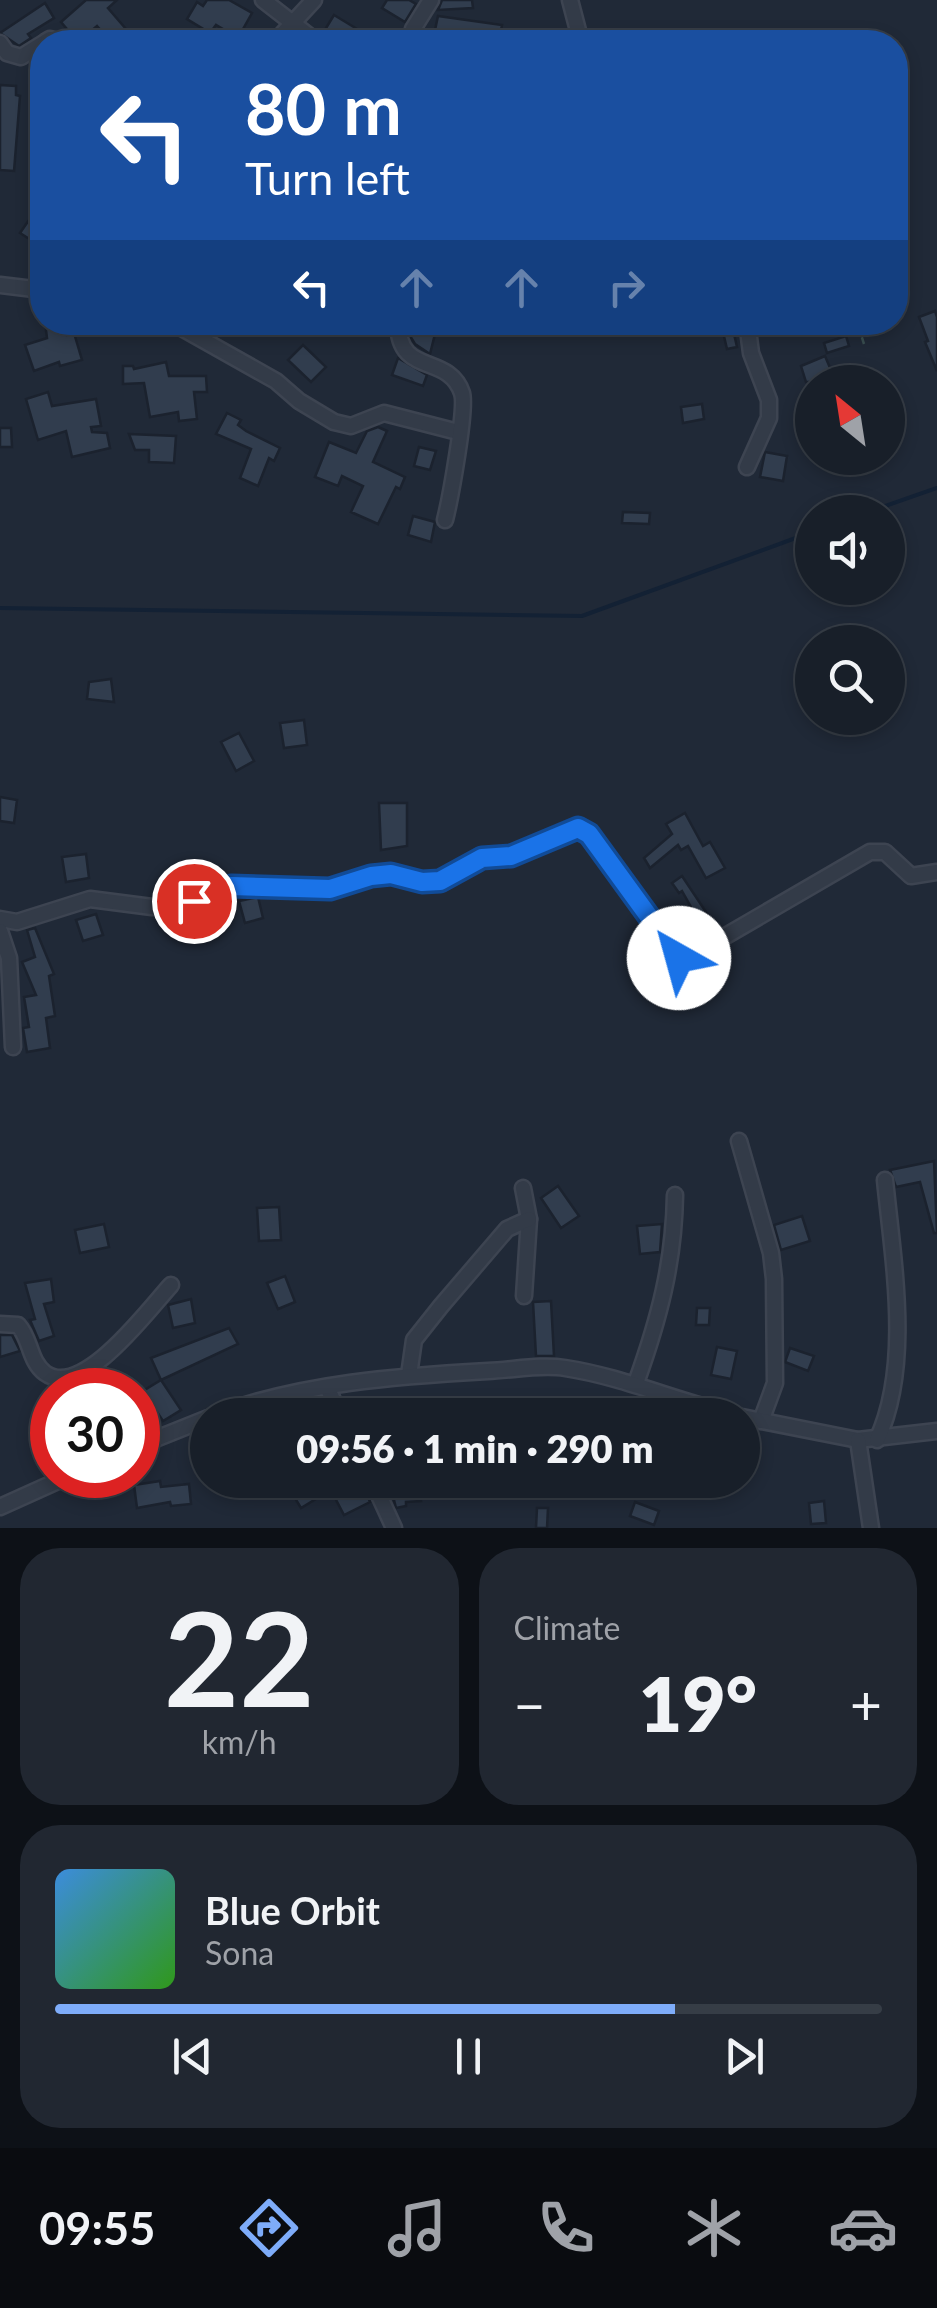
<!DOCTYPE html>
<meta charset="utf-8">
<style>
:root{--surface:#181f29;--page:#212731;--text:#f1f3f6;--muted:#9fa2a8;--line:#363d46;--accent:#7eacf9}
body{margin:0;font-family:Lato,sans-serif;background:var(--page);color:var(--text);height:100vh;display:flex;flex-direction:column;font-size:38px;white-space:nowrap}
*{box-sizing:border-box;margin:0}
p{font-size:32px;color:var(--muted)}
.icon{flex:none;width:55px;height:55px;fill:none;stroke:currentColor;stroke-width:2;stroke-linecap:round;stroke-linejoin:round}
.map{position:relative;height:1528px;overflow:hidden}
.details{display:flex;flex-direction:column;gap:20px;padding:20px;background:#0d1117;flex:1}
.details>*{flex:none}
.hud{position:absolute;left:30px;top:30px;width:878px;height:305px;border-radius:40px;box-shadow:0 5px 15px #0003,0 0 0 2px var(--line);background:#1a4fa0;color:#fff;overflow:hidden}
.needle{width:65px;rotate:330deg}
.buttons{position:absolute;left:795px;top:365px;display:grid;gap:20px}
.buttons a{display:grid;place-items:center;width:110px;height:110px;border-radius:50%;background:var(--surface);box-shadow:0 5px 15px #0003,0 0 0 2px var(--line);font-size:50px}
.speed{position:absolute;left:30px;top:1368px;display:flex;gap:20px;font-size:50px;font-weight:700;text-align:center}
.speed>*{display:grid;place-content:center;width:130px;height:130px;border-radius:50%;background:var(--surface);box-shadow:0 5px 15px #0003,0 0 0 2px var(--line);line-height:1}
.speed .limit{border:15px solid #d22;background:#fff;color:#111}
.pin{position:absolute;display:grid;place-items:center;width:85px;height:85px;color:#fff;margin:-42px;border:5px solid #fff;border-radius:50%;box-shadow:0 2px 10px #0007}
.me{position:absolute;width:110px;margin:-55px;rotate:322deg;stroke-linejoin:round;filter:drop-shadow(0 0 8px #0008)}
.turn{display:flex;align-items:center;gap:35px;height:210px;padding:0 50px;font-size:45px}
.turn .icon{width:130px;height:130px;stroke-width:2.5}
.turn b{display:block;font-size:70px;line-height:85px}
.lanes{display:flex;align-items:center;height:95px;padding:0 50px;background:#0003;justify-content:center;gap:50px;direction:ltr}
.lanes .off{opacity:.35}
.big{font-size:75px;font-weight:800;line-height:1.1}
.details .card{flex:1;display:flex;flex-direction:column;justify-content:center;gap:15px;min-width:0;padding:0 35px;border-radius:40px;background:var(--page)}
.details .dial{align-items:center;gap:0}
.dial b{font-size:130px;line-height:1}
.song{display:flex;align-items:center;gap:30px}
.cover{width:120px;height:120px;border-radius:15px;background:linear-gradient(135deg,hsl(210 70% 55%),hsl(110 70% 35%))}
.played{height:10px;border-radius:5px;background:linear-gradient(90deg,var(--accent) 75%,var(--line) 75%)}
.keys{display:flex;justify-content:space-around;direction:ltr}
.heat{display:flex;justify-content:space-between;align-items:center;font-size:55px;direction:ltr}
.details .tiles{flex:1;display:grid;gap:20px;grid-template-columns:1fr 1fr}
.card:last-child{grid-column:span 2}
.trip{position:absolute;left:190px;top:1398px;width:570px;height:100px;border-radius:50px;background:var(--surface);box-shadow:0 5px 15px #0003,0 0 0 2px var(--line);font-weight:800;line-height:100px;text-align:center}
.tab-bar{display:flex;height:160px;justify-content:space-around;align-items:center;background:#0a0c10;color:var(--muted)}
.tab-bar .icon{width:70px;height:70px}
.tab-bar .current{color:var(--accent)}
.tab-bar b{font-size:45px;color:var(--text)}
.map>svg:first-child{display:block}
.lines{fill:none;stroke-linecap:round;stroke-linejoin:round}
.stream{stroke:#132134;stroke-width:4}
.building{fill:#313d4e;stroke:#1b222e;stroke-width:2.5}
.minor-casing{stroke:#3d4451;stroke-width:19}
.path{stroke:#3a4f51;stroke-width:2.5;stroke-dasharray:8 8;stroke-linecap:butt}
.minor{stroke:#333b48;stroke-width:14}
.route-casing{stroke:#114b97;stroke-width:25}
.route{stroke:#1a73e8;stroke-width:18}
</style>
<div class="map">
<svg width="937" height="1528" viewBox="0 0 937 1528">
<rect width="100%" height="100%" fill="#202937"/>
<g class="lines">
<g class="stream">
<polyline points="868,512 937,488"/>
<polyline points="0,608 582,616 812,532"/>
</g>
</g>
<g class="building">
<polygon points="86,0 117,0 108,8 126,29 111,42 97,26 78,42 61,22"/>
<polygon points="207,0 229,0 252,13 238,38 216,25 210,33 187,19 197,2 203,6"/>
<polygon points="387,0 409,0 416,4 405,22 382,8"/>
<polygon points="442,0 472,0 473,8 438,10"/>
<polygon points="45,3 54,18 28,34 31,38 19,46 0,33"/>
<polygon points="334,15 362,32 354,42 336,42 323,33"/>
<polygon points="438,16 502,25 499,42 435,30"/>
<polygon points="0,85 16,86 16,95 20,96 14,171 0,170"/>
<polygon points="42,201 42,223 31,240 20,233"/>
<polygon points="935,311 937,317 937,371 925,342 928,341 919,317"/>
<polygon points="45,322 65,322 67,335 74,333 82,360 60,366 59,362 34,371 25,345 47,338"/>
<polygon points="732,325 737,347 727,349 722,328"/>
<polygon points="412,328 435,334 430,354 415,344 410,336"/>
<polygon points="846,336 849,346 827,353 824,343"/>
<polygon points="303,345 326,367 311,382 288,360"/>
<polygon points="825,356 836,382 806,382 801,366"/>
<polygon points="398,358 427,375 423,386 392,375"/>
<polygon points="166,362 169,376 206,376 207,392 194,392 197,419 179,421 178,412 150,417 144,383 123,384 123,366 133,366 134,369"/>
<polygon points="48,392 52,406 96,399 101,426 91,427 92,432 107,433 110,448 72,457 66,431 38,440 26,399"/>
<polygon points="702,404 704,419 683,423 681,407"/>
<polygon points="227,413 241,420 238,425 246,431 280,448 274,461 269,458 258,486 240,478 251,449 216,434"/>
<polygon points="378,427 387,431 373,462 405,477 400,489 396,487 378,524 351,512 363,486 342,476 338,486 315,477 329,442 356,453 367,431"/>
<polygon points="0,428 11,428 12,447 0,447"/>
<polygon points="129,434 176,436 174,463 149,462 149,450 135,450"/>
<polygon points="419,447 436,451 430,470 414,466"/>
<polygon points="765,452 787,456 783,481 760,477"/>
<polygon points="623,512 650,513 649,524 622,523"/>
<polygon points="413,516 435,522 431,542 408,535"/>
<polygon points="111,679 114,702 87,699 89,682"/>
<polygon points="304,720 307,745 284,748 280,723"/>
<polygon points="239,733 254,761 236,771 221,742"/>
<polygon points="0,797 17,800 14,823 0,821"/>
<polygon points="379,803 407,803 407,846 381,850"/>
<polygon points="685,813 703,846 710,842 725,868 706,878 688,846 681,850 678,845 650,868 644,858 672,834 666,824"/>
<polygon points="86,854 89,878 66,882 62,857"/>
<polygon points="184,874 186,890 166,893 164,877"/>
<polygon points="682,876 710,918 700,923 682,891 679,893 672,883"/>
<polygon points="258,897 263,918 245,923 239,901"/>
<polygon points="96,914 103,935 83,941 76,920"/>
<polygon points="35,928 54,974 49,976 55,1016 46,1018 50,1048 27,1052 23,1028 29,1027 24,997 36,995 22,962 35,957 27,930"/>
<polygon points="934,1161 937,1233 934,1233 920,1182 896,1187 890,1170"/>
<polygon points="558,1186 579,1216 561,1228 541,1198"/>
<polygon points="279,1207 281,1240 259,1241 257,1208"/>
<polygon points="802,1216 810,1241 781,1250 774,1225"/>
<polygon points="104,1224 109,1247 80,1253 75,1230"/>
<polygon points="662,1224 660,1252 640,1254 637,1226"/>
<polygon points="285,1276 295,1302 278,1309 267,1283"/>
<polygon points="51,1279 54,1302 44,1304 54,1336 39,1341 30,1320 35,1319 25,1283"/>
<polygon points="191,1299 195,1323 173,1328 168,1305"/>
<polygon points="551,1301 554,1356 536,1356 533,1302"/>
<polygon points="697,1308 710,1308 709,1325 696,1325"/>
<polygon points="229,1328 238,1344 161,1380 151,1358"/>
<polygon points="0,1335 12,1335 20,1351 0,1357"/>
<polygon points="717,1347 737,1351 731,1379 711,1375"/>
<polygon points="790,1348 814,1356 808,1371 785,1362"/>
<polygon points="108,1374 116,1390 75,1390"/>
<polygon points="161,1380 181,1410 163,1421 143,1391"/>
<polygon points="308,1480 319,1497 301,1508 290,1490"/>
<polygon points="361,1480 370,1502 344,1515 333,1494"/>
<polygon points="389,1480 419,1480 421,1501 406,1502 406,1506 396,1508"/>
<polygon points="160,1481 161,1487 189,1484 191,1504 171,1506 170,1502 137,1508 134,1485"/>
<polygon points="824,1501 826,1523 811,1524 809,1503"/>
<polygon points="635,1502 659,1511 654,1525 630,1516"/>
<polygon points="537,1508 548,1508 547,1528 536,1528"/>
</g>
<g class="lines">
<defs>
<g id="minor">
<polyline points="263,0 317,42"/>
<polyline points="570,0 581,42"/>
<polyline points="45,42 50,39 64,42"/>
<polyline points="275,42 314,0"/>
<polyline points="410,42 413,29 431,0"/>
<polyline points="0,43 7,53 21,57 42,44"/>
<polyline points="0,285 42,290"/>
<polyline points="171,322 276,381 299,401 334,422 351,426 384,413 458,432"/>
<path d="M398,322C398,378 448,352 462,393C467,408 450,500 445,520"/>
<polyline points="747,322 751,353 769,400 769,418 747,467"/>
<polyline points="0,919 17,922 90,899 152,907 182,905 231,886 331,889 371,876 391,874 422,881 440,881 483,858 511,855 578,829 589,834 668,945 677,956 686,959 870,852 885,852 911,876 937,872"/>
<polyline points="0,931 9,958 13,1047"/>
<polyline points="739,1141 771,1253 774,1279 775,1383 761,1421"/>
<polyline points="523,1188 529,1219 524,1296"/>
<path d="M0,1324L18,1325C31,1339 29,1361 45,1373C82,1400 148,1310 171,1285"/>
<polyline points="409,1375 414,1340 441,1306 507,1229 529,1219"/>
<path d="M636,1383C659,1319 674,1263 675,1195"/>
<polyline points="327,1387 340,1415"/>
<path d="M215,1415C302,1383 397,1376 488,1371C513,1370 541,1364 565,1368C624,1377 678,1402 736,1415"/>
<polyline points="742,1417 858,1440 937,1431"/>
<polyline points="858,1440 871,1528"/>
<path d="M877,1440C912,1365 893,1261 885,1180"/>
<polyline points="138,1446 208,1418"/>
<polyline points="372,1480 394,1528"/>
<polyline points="0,1507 71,1475"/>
</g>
</defs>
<use href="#minor" class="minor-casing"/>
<polyline class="path" points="857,322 864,344"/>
<use href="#minor" class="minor"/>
</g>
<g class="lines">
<defs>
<polyline id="route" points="194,901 231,886 330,889 371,876 391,874 422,882 440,881 482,858 511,856 578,828 589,834 679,958"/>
</defs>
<use href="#route" class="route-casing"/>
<use href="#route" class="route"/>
</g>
</svg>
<div class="buttons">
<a><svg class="needle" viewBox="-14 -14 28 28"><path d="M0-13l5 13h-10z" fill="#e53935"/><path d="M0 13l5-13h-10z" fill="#9fa2a8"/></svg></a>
<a><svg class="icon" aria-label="sound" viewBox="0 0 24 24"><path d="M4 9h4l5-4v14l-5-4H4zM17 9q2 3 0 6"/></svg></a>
<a><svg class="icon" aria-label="search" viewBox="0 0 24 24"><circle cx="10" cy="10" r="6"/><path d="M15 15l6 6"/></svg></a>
</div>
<div class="speed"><div class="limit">30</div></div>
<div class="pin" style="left:194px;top:901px;background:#d93025"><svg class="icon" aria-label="arrive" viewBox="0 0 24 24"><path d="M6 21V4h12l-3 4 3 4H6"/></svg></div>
<svg class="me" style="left:679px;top:958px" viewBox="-20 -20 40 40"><circle r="19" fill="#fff"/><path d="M0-13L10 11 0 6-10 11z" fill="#1a73e8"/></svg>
<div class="trip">09:56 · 1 min · 290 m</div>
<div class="hud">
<div class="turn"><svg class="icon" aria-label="left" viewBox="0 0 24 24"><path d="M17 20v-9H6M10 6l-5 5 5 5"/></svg><div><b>80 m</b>Turn left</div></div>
<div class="lanes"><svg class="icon" aria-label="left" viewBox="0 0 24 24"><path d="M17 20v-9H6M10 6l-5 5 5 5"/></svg><svg class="icon off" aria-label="ahead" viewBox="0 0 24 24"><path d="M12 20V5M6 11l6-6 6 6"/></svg><svg class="icon off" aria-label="ahead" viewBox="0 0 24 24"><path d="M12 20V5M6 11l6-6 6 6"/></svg><svg class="icon off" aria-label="right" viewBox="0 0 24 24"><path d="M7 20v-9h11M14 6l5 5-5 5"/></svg></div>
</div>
</div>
<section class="details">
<div class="tiles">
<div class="card dial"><b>22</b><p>km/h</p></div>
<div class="card"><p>Climate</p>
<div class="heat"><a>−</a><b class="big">19°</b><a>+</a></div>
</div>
<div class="card">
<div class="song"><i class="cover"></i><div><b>Blue Orbit</b><p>Sona</p></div></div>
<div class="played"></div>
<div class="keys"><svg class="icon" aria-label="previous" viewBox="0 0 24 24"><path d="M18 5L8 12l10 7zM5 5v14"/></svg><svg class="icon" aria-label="pause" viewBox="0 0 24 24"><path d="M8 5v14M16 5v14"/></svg><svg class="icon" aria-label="next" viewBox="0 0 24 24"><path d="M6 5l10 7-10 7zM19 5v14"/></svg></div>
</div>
</div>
</section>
<nav class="tab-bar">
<b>09:55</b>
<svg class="icon current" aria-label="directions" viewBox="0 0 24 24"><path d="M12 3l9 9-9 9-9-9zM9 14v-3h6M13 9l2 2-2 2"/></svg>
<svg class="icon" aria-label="music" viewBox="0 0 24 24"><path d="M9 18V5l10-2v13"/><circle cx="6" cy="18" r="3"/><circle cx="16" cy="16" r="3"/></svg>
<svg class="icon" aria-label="phone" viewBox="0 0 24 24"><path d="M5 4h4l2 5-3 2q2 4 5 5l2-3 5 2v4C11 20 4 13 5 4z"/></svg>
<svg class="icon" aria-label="climate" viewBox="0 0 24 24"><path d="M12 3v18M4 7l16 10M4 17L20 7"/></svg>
<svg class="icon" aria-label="car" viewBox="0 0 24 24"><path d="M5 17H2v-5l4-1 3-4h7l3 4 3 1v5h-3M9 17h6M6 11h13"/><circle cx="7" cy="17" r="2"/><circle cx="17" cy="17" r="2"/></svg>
</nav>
